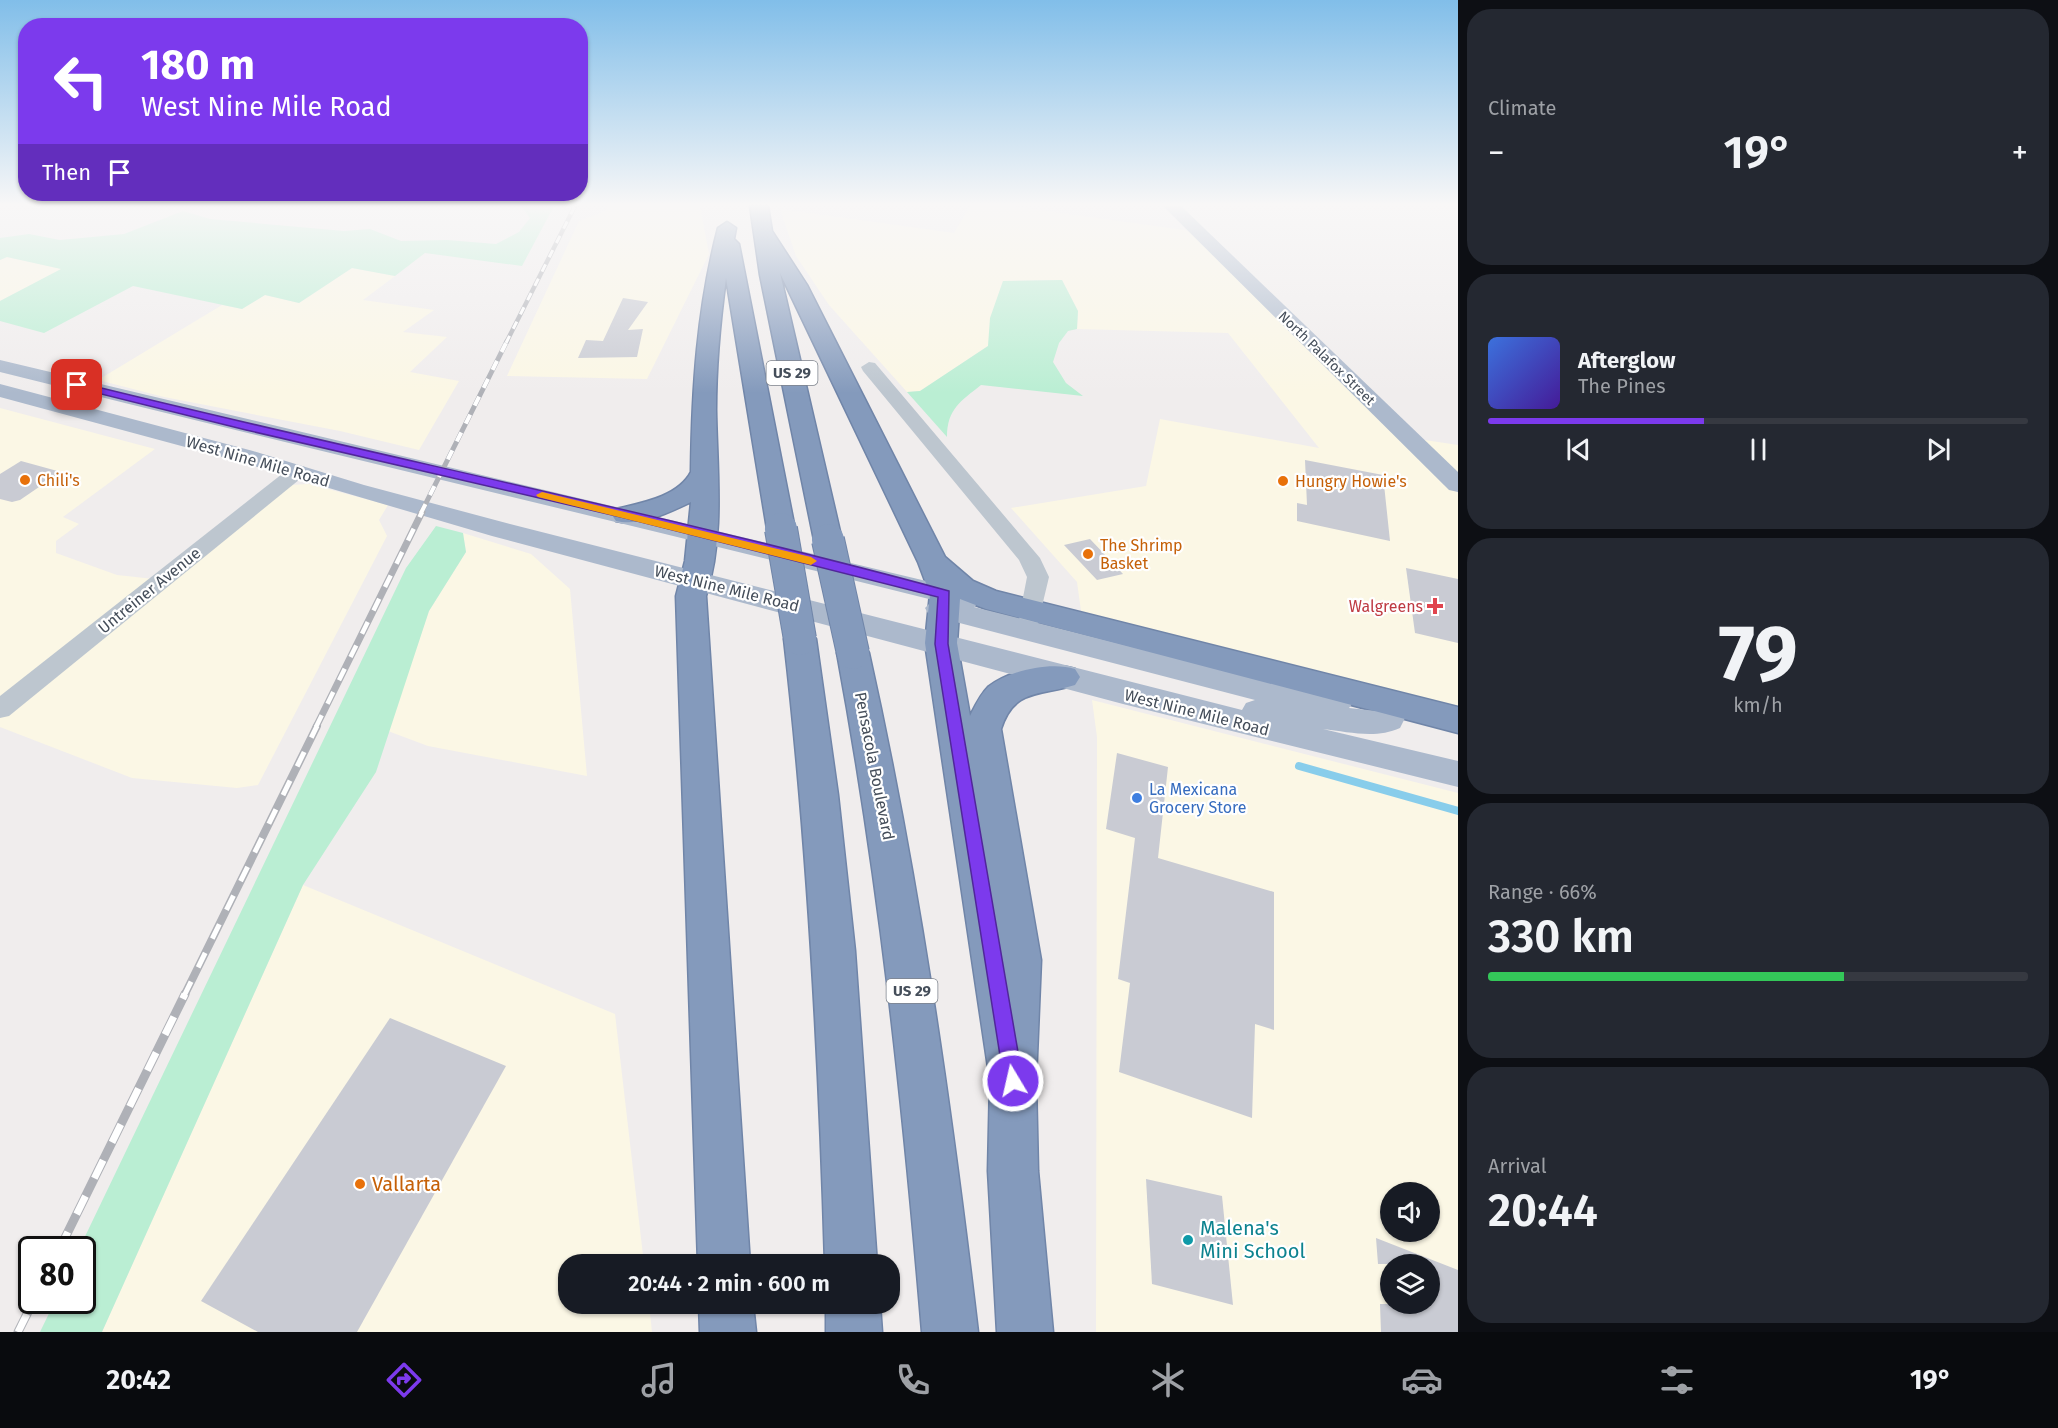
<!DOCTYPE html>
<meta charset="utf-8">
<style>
:root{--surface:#171b24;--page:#242831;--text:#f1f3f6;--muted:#9ea1a6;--line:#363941;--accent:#7c3aed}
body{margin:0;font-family:"Fira Sans",sans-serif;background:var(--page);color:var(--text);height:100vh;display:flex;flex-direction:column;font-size:22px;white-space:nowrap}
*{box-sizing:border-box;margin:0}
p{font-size:20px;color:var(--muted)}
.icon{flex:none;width:33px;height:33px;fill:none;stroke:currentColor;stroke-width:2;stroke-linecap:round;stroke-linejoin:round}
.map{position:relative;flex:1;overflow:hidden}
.sheet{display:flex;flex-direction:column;gap:9px;padding:9px;background:#0d0f14;width:600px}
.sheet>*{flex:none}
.banner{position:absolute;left:18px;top:18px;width:570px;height:183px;border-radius:24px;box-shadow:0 2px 4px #0004;background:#7c3aed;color:#fff;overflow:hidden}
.buttons{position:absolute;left:1380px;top:1182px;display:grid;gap:12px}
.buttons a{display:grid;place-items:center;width:60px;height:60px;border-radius:50%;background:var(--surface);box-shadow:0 2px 4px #0004;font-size:30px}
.speed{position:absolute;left:18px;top:1236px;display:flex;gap:12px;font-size:30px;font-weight:700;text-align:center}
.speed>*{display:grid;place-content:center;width:78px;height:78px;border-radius:50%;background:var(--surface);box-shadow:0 2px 4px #0004;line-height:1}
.speed .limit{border:3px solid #111;border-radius:9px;background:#fff;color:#111}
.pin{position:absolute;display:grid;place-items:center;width:51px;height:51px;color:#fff;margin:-26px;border-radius:12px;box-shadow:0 3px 9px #0006}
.me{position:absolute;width:66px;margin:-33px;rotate:351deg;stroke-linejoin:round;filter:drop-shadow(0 0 4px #0008)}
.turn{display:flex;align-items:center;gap:21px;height:126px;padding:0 24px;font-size:27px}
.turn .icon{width:78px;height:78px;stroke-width:2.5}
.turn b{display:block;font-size:42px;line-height:51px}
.then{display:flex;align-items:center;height:57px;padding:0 24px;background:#0003;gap:12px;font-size:22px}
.big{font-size:45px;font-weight:600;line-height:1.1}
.sheet .widget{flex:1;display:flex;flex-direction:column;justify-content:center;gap:9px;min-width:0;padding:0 21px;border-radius:24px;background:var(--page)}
.sheet .dial{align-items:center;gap:0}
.dial b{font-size:78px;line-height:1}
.song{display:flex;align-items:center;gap:18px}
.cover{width:72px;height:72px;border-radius:9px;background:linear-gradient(135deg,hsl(220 70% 55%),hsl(260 70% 35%))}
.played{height:6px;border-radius:3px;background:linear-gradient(90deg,var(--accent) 40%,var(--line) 40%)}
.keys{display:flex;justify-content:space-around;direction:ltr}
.heat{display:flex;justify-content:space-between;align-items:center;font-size:33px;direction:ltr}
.charge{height:9px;border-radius:4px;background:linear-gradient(90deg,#34c759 66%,var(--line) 0)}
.trip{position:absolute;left:558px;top:1254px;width:342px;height:60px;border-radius:24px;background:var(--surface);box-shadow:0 2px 4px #0004;font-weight:600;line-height:60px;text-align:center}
.menu{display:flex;height:96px;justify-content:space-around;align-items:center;background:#090b0e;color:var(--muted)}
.menu .icon{width:42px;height:42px}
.menu .current{color:var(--accent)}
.menu b{font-size:27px;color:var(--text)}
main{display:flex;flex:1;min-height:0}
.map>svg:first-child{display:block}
.commercial{fill:#fbf7e5;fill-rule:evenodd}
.green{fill:#baeed3}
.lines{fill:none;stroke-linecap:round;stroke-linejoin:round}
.stream{stroke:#88cdeb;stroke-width:8}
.building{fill:#c9cbd3}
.highway-casing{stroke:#7085a8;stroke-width:3}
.minor{fill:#bdc6cf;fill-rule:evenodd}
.major{fill:#acb9cc;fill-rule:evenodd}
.highway{fill:#849abc;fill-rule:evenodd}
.rail-far4-casing{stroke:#afb1b7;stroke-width:4.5}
.rail-far3-casing{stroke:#afb1b7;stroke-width:5}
.rail-far2-casing{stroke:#afb1b7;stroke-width:7}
.rail-far1-casing{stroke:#afb1b7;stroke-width:8}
.rail-casing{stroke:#afb1b7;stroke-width:9}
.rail-far4{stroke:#fff;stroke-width:3;stroke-dasharray:8;stroke-linecap:butt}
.rail-far3{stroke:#fff;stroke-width:4;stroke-dasharray:10;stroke-linecap:butt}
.rail-far2{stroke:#fff;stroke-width:4.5;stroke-dasharray:13;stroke-linecap:butt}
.rail-far1{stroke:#fff;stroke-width:5;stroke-dasharray:16;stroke-linecap:butt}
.rail{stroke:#fff;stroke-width:7;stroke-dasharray:20;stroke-linecap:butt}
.highway-bridge-casing{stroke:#7085a8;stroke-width:34;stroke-linecap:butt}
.highway-bridge{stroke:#849abc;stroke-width:32}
.route{fill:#7c3aed;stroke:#51269a;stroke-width:1.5}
.slow{fill:#f59e0b}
.food-dot{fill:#e8710a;stroke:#fff;stroke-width:2}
.health-dot{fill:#e0444e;stroke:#fff;stroke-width:2}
.shop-dot{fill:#3f7fe0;stroke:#fff;stroke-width:2}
.culture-dot{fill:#0f9aa8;stroke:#fff;stroke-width:2}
.labels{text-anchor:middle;stroke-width:4.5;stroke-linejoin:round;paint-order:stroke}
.far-street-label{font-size:14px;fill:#454e5a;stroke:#fff}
.shield{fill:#fff;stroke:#7d838c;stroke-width:1.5}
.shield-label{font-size:15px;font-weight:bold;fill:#454e5a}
.street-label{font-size:16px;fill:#454e5a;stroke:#fff}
.food-label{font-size:16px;fill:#c56008;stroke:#fff;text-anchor:start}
.health-label{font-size:16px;fill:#be3a42;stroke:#fff;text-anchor:end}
.shop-label{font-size:16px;fill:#366cbe;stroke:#fff;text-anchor:start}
.near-food-label{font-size:20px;fill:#c56008;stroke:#fff;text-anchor:start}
.near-culture-label{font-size:20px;fill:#0d838f;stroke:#fff;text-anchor:start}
</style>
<main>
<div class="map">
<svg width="1458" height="1332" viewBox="0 0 1458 1332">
<rect width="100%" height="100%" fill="#f0eded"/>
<g class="commercial">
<polygon points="608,206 700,206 709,254 647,379 507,376 579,221 606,211"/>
<polygon points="970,206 1010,206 1191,231 1458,493 1458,711 1082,618 1077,582 1011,508 1146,486 1160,419 1319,448 1228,333 1077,329 1078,311 1062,280 1003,281 991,318 988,346 920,391 907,392 829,305 796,256 780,209 954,233"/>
<polygon points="7,257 62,269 0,301 0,260"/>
<polygon points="352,268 395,276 363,300 434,310 403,332 447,337 410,372 459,381 419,450 340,431 164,397 98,380 222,305 242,309 265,295 299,303"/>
<polygon points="0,408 155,449 63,517 79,524 56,541 56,553 117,575 154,579 0,700"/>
<polygon points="1418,439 1458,445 1458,477"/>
<polygon points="309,484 388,505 379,520 387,536 258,785 237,788 132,778 0,727 0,718 290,485"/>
<polygon points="463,533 531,554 570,589 587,776 428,746 388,731 429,611 466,552"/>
<path d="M1092,700L1458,793V1332H1096L1097,737ZM1390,1192H1430V1232H1390ZM1390,1264H1430V1304H1390Z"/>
<polygon points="303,885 615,1014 644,1264 568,1264 568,1304 649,1304 652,1332 102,1332"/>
</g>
<g class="green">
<polygon points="521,206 554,206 522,266 425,253 395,276 352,268 299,303 265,295 242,309 133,286 44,333 0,321 0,301 61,269 7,257 0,260 0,238 29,234 60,240 124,234 183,211 210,219 344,231 370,229 401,241 447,240 496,244 519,232 530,218"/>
<path d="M1062,280L1078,311L1077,329L1068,331L1059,343L1053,362L1066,383L1083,396L981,385C961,401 947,409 947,437L907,392L920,391L988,346L990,318L1003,281Z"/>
<polygon points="436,526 463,533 466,552 429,611 376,772 303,885 102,1332 40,1332 55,1301 82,1300 82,1250 79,1249 406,568"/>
</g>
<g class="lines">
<polyline class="stream" points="1299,766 1458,811"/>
</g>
<g class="building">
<polygon points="623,298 648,302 628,330 643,329 637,357 578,358 586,340 603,341"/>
<polygon points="1305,460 1383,475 1390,541 1297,521 1297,503 1307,505"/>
<polygon points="21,461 61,472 20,500 12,502 0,499 0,474"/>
<polygon points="1090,539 1123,574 1097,580 1064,545"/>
<polygon points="1406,568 1458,579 1458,643 1415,633"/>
<polygon points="1117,753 1168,767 1158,858 1274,892 1274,1030 1255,1024 1252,1118 1119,1072 1130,983 1118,979 1135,838 1106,829"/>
<polygon points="390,1018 506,1066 357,1332 258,1332 201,1301"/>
<polygon points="1146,1179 1222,1196 1233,1305 1152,1284"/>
<polygon points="1376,1238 1458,1270 1458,1332 1381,1332 1380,1304 1430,1304 1430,1264 1378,1264"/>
</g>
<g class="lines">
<defs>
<g id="highway">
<path d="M750,206H768L772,231L807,285L945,557L973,581L996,591L1458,707V733L986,609L960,599L957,643L970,716C975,706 980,695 988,687C1008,671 1050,661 1075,669L1080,677L1075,685C1040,696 1014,688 1001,729L1041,960L1036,1081L1038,1171L1053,1332H997L988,1171L990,1081L925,643L930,594L918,562L780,273L842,540L838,546L828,549L818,546L814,540L760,275Z"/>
<path d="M727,222L736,228L734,239L739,244L795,529L791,535L781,538L771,535L767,529L726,278C720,322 716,366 716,410C717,472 725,536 706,596L750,1264H698L676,596L685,561L691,502C670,512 640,527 616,521L612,515L616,509C641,503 678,497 691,472C692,389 697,309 718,228Z"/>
<path d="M800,628L811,631L816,639L838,795L855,951L877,1264H825C819,1055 808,847 784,639L789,631Z"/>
<path d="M853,642L865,645L869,653C919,877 951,1104 978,1332H922C903,1104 879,878 837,653L841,645Z"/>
<polygon points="699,1304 753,1304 756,1332 700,1332"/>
<polygon points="826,1304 880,1304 882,1332 826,1332"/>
</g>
</defs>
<use href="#highway" class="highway-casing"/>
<g class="minor">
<polygon points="869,362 875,363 1040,558 1049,577 1038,623 1030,626 1022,623 1019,618 1027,577 1019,560 863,371 861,367"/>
<polygon points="298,465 305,467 308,471 305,475 9,716 0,718 0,696 291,467"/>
</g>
<g class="major">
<polygon points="1163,206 1181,206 1458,472 1458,492 1449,490"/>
<path d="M0,360L968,591L978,593L982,600L974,607L1256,678L1352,691L1356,699L1349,708L1377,711L1381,704L1392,700L1403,704L1408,712L1400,728C1376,739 1349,732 1323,729L1458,761V787L1123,704L492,536L237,461L0,397V384L253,451L364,485L510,524L1242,710L1246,703L1255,700L929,615L925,608L933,600C622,522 311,450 0,372Z"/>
</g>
<use href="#highway" class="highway"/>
<defs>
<polyline id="rail-far4" points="506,343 575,206"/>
<polyline id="rail-far3" points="421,513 507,341"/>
<polyline id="rail-far2" points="316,727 422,512"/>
<polyline id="rail-far1" points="184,996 317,726"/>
<g id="rail">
<polyline points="59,1250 185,994"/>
<polyline points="18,1332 34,1300"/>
</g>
</defs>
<use href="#rail-far4" class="rail-far4-casing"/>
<use href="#rail-far3" class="rail-far3-casing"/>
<use href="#rail-far2" class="rail-far2-casing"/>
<use href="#rail-far1" class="rail-far1-casing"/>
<use href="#rail" class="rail-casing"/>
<use href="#rail-far4" class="rail-far4"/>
<use href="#rail-far3" class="rail-far3"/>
<use href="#rail-far2" class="rail-far2"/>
<use href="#rail-far1" class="rail-far1"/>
<use href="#rail" class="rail"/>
<defs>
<g id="highway-bridge">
<polyline points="781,529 800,639"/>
<polyline points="828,540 853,653"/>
</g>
</defs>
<use href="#highway-bridge" class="highway-bridge-casing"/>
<use href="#highway-bridge" class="highway-bridge"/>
</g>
<linearGradient id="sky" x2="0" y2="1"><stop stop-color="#81bee9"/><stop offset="0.52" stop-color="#f8f7f7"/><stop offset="1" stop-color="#f8f7f7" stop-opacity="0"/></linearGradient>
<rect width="1458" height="393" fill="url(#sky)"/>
<path class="route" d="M77,382C367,454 661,513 949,591L948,644L1023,1081L1020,1087L1013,1090L1006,1087L1004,1081L935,644L938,597L625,518L246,430L73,387V383Z"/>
<polygon class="slow" points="542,492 811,557 817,561 811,565 538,497 536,495"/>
<g class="food-dot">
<circle cx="25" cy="480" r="6"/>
<circle cx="1283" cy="481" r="6"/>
<circle cx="1088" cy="554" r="6"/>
<circle cx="360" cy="1184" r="6"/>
</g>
<path class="health-dot" d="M1432 597h6v6h6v6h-6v6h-6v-6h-6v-6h6z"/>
<circle class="shop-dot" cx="1137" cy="798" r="6"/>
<circle class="culture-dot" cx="1188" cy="1240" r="6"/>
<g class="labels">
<g class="far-street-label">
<text transform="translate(1327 358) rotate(44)" y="5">North Palafox Street</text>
</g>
<g class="shield">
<rect x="766.5" y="361" width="51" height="24" rx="4.5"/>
<rect x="886.5" y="979" width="51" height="24" rx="4.5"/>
</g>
<g class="shield-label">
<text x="792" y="378">US 29</text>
<text x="912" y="996">US 29</text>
</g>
<g class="street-label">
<text transform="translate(258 461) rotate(16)" y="6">West Nine Mile Road</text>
<text transform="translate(727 588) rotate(14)" y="6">West Nine Mile Road</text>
<text transform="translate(149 590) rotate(-39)" y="6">Untreiner Avenue</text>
<text transform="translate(1197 712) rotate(14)" y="6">West Nine Mile Road</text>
<text transform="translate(875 766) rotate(79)" y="6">Pensacola Boulevard</text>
</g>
<g class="food-label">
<text x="37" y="486">Chili's</text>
<text x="1295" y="487">Hungry Howie's</text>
<text x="1100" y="551">The Shrimp<tspan x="1100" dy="18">Basket</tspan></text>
</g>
<g class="health-label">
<text x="1423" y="612">Walgreens</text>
</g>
<g class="shop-label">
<text x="1149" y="795">La Mexicana<tspan x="1149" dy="18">Grocery Store</tspan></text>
</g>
<g class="near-food-label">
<text x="372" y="1191">Vallarta</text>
</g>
<g class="near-culture-label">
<text x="1200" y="1235">Malena's<tspan x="1200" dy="23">Mini School</tspan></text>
</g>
</g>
</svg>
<div class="buttons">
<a><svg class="icon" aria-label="sound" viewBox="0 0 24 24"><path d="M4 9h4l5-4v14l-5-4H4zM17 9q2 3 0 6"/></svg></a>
<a><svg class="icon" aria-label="layers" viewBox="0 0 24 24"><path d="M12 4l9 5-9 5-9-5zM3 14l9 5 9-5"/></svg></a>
</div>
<div class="speed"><div class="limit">80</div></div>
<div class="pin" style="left:77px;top:385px;background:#d93025"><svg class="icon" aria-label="arrive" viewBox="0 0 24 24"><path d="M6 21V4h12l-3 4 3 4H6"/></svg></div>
<svg class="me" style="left:1013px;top:1081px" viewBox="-20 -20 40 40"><circle r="17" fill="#7c3aed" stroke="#fff" stroke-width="3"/><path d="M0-11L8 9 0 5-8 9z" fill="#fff"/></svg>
<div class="trip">20:44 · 2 min · 600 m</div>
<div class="banner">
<div class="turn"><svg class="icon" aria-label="left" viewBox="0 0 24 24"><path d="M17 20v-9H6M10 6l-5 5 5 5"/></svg><div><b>180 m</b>West Nine Mile Road</div></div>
<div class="then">Then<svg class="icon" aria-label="arrive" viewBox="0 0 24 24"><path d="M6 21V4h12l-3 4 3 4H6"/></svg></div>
</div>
</div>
<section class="sheet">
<div class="widget"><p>Climate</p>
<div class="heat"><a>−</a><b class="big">19°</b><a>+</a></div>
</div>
<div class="widget">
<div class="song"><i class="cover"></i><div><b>Afterglow</b><p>The Pines</p></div></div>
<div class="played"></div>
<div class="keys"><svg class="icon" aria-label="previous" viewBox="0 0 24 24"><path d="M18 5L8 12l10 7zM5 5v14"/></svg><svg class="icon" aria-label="pause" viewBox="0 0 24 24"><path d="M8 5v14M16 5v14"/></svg><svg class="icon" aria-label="next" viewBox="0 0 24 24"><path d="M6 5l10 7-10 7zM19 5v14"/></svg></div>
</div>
<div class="widget dial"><b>79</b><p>km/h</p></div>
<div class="widget"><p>Range · 66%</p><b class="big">330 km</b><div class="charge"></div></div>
<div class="widget"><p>Arrival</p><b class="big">20:44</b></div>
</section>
</main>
<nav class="menu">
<b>20:42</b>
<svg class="icon current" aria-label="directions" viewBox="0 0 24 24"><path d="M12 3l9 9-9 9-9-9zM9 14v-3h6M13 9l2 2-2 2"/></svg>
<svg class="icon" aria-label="music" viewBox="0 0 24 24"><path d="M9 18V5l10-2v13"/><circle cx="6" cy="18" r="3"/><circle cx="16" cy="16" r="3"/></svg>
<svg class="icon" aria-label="phone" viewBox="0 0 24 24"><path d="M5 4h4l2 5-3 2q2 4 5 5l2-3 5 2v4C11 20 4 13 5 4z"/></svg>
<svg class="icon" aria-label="climate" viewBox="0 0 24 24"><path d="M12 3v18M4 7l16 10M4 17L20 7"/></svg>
<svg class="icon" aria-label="car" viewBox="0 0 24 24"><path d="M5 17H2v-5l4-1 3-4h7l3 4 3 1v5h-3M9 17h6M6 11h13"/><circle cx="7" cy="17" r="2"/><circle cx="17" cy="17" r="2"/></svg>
<svg class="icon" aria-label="filters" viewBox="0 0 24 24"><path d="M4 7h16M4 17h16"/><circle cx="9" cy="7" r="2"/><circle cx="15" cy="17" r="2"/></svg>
<b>19°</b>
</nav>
